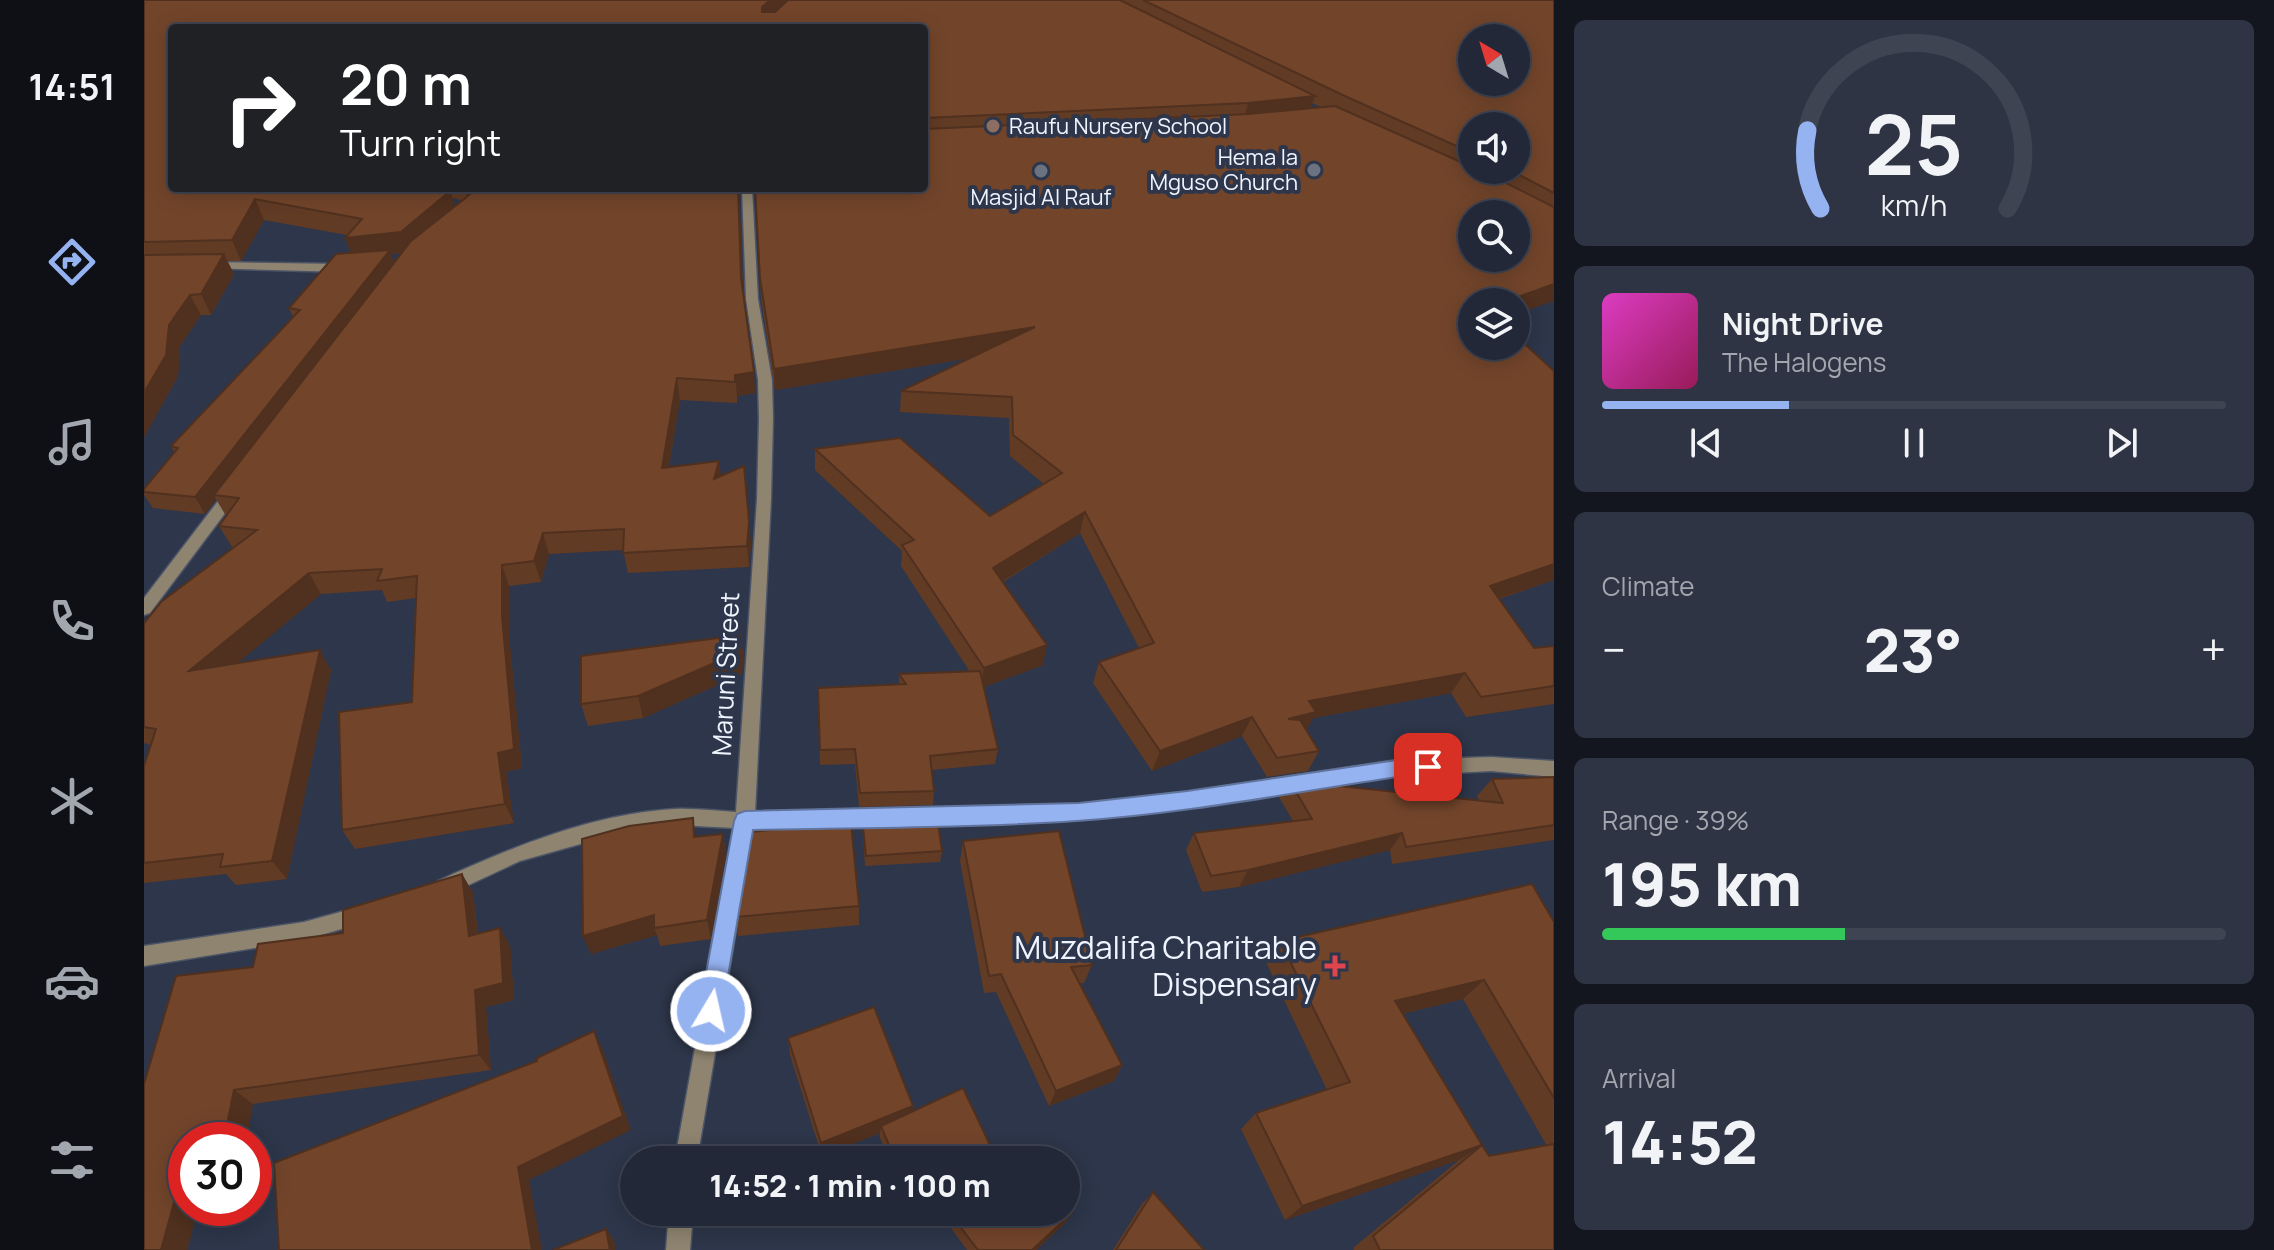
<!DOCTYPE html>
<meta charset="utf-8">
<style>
:root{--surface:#222838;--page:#2e3443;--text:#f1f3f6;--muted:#a2a6ae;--line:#3f4453;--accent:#95b2f1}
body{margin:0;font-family:Manrope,sans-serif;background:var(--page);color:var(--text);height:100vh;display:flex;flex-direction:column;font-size:30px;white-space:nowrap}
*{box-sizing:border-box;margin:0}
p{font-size:26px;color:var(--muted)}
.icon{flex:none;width:44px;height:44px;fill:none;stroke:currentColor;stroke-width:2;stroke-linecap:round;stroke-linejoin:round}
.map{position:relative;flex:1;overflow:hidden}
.side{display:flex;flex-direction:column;gap:20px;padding:20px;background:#13161f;width:720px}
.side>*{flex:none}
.hud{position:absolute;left:24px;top:24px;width:760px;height:168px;border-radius:8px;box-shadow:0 4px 20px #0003,0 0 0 2px var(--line);background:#202124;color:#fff;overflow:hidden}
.needle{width:52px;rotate:322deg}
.tools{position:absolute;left:1314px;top:24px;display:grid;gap:16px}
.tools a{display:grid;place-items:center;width:72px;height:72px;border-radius:50%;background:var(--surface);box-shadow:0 4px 20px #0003,0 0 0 2px var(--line);font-size:40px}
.speed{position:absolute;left:24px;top:1122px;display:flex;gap:16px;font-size:40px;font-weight:700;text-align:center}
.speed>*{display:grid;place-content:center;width:104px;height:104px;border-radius:50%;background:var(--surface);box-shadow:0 4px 20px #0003,0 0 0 2px var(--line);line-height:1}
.speed .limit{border:12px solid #d22;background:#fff;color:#111}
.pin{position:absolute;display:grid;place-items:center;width:68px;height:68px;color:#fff;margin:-34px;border-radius:16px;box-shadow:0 4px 12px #0006}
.me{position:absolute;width:88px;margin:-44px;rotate:9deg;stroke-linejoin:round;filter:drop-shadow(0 0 6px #0008)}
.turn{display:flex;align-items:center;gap:28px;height:168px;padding:0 40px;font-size:36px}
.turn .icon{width:104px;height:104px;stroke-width:2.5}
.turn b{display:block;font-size:56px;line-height:68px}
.big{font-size:60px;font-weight:800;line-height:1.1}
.side .card{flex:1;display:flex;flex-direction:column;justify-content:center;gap:12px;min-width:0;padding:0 28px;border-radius:12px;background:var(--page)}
.side .dial{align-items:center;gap:0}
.dial svg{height:208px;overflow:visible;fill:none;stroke:var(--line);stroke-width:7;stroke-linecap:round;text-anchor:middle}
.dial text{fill:var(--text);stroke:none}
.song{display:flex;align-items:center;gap:24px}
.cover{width:96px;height:96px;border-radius:12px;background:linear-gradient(135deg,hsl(310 70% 55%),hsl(330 70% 35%))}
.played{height:8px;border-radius:4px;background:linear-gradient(90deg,var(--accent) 30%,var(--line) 30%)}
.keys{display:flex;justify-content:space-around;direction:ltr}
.heat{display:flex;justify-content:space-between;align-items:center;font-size:44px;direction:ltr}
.charge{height:12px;border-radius:6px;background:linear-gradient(90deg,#34c759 39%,var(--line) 0)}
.trip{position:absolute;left:476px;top:1146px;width:460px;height:80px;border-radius:40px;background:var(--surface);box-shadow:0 4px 20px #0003,0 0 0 2px var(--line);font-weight:800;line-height:80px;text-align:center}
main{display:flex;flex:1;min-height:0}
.menu{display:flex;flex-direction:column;width:144px;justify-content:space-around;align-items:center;background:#0e1016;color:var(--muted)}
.menu .icon{width:56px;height:56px}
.menu .selected{color:var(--accent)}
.menu b{font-size:36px;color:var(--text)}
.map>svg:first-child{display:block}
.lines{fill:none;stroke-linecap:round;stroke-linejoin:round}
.street-casing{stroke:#4c5467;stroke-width:3}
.street{fill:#8f8470;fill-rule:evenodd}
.wall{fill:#623b25;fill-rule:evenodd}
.shaded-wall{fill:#50301e}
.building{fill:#72452b;stroke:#50301e;stroke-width:2;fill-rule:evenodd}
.route{fill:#95b2f1;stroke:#61749d;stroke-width:2}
.education-dot{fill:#8d6e63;stroke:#2d364a;stroke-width:3}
.worship-dot{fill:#6b7280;stroke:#2d364a;stroke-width:3}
.health-dot{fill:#e0444e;stroke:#2d364a;stroke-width:3}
.labels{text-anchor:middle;stroke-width:8;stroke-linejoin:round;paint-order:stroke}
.far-poi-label{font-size:22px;fill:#eff4fe;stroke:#2d364a;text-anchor:start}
.street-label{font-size:26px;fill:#eff4fe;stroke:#2d364a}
.near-poi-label{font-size:32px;fill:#eff4fe;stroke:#2d364a;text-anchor:end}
</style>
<main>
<nav class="menu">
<b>14:51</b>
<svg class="icon selected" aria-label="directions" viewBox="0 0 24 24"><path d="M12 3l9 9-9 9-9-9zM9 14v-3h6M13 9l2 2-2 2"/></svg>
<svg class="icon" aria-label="music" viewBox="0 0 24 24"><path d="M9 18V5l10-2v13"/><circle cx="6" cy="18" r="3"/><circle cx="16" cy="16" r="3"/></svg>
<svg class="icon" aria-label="phone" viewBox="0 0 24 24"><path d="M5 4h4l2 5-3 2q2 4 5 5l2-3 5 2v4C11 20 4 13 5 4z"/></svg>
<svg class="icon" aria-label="climate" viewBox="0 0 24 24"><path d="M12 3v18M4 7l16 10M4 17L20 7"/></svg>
<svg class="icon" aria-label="car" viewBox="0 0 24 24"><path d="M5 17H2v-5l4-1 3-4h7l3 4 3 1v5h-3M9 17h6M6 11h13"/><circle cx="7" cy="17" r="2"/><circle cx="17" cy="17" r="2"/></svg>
<svg class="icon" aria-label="filters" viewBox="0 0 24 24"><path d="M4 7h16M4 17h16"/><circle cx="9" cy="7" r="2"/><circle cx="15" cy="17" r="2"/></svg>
</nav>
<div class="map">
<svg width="1410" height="1250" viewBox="0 0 1410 1250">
<rect width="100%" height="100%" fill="#2d364a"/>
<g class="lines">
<defs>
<g id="street">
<path d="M598,188H608L614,299L628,380L629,418L627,499L611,813L738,811L744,813L747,819L744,825L738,827L609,829L553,1160H531L590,828L532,825L479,832L376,861L301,896L294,893L291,887L294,881C368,847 448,814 530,809C551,808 572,811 592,812L613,499L615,418L614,380L602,299Z"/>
<polygon points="67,262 199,264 205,268 199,272 63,268 61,266"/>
<polygon points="89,487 94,488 96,492 94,496 6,613 0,615 0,598 84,488"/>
<polygon points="1347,757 1410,761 1410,777 1347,771 1253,776 1043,808 935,820 773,826 767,824 764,818 767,812 773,810 935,804 1043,792 1253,760"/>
<polygon points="218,906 225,909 228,915 225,921 160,940 0,966 0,946 160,922"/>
<polygon points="525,1212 549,1212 546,1250 522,1250"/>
</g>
</defs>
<use href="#street" class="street-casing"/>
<use href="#street" class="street"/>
</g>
<g class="wall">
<path d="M0,0H1410V301L1328,302L1410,371V580L1355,599L1390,648L1410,646V704L1322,717L1307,693L1169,718L1162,731L1175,751L1164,771L1123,777L1098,736L1008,771L949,683L955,662L995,648L936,533L859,582L899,665L840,687L854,749L851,764L788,770L790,791L789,805L715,807L711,764L676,765L674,688L755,684V674L826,672L757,566L758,551L671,470V449L846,516L900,484L866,456L865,418L756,412L757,391L826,358L631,390L617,299L611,188H780V28L28,188H595L599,289L611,393L593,396V403L536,400L525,467L577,476L607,543L605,567L484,573L479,550L405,554L397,582L365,586V636L378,768L362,772L370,823L211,849L198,830L268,702L272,598L243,602L238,590L177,594L93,663L187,670L143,879L92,885L82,874L0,883V766L7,745L0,743V623L89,548L88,547L75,526L82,516L72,499L61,514L9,508L0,495V489L30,452L27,446L149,317L145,308L207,253L201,238L203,235L120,220L97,261H83L90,274L67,315H57L36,346L34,376L0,437ZM1168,103L1177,107L1167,108ZM1328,126L1372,170H1328ZM308,198L317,200L310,206ZM259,253L250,263L247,254Z"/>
<polygon points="597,635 599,657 598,674 499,718 444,726 437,704"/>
<polygon points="1410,777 1410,840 1248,864 1246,850 1095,887 1058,892 1042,850 1050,833 1149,821 1135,797 1145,780 1195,786 1335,800 1333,796 1348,779"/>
<polygon points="718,818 798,851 796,862 721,866"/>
<polygon points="579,834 582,854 567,939 516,946 513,935 447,954 553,836"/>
<polygon points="819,841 948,965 940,983 936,983 978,1065 970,1081 905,1106 852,992 840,993 816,861"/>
<polygon points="318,874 329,893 334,933 356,928 366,946 370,1000 342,1007 347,1070 109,1104 102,1140 42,1140 42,1208 54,1208 43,1250 0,1250 0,1084 32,976 109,967 114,944 199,933 199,910"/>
<polygon points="715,906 715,925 594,936 591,917"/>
<polygon points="1410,922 1410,1250 1210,1250 1209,1248 1315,1160 1338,1145 1345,1156 1403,1146 1319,999 1258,1014 1315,1160 1141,1220 1097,1129 1112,1113 1183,1090 1122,962 1136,941"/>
<polygon points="644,1038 769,1106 768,1112 853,1160 745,1160 736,1138 736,1133 678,1156 646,1055"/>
<polygon points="1009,1192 1060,1250 969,1250 998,1204"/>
<polygon points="767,1212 922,1212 922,1222 892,1250 823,1250 798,1216 773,1228"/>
</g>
<g class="shaded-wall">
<polygon points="626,0 647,0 619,26 618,7"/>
<polygon points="1171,96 1164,115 1099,122 1104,103"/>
<polygon points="320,188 346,188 324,202"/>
<polygon points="594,188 595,188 599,299 597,278"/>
<polygon points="306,191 312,211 264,252 247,254 252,267 70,495 72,499 61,514 51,497 209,258 201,238"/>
<polygon points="111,199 120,220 97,261 88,240"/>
<polygon points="80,254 90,274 67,315 57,294"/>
<polygon points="1410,284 1410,301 1372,314 1372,302 1360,302"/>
<polygon points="46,295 57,315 36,346 34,376 0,437 0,393 25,325"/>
<polygon points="891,327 888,348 631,390 630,369"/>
<polygon points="610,372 611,393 593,396 591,375"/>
<polygon points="533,378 536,400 521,489 518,468"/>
<polygon points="575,461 578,482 570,479"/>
<polygon points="941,512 936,533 846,589 849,568"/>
<polygon points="605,522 607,543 605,567 603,546"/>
<polygon points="399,533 405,554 397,582 390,561"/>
<polygon points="1410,564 1410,580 1332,606 1346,586"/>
<polygon points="358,565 365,586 365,636 378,768 362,772 370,823 361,804 354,753"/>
<polygon points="165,573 177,594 60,691 45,671"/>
<polygon points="597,635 599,657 598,674 499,718 494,696"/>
<polygon points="903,645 899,665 837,688 840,668"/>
<polygon points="176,650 187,670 143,879 128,861"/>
<polygon points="1321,673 1307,693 1169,718 1161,732 1144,719 1165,701"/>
<polygon points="1108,717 1098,736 1008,771 1016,751"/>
<polygon points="1258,833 1246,850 1095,887 1104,870"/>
<polygon points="579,834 582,854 567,939 563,920"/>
<polygon points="318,874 329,893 336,954 325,936"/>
<polygon points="510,915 510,928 513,935 447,954 439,936"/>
<polygon points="356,928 366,946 370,1000 342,1007 347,1070 335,1055 331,990"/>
<polygon points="1340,980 1319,999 1232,1020 1251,1001"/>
<polygon points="450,1031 458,1048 487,1130 385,1180 398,1250 388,1250 374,1167"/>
<polygon points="978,1065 970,1081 905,1106 912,1091"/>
<polygon points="90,1090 109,1104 102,1140 80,1140"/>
<polygon points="769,1106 767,1121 737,1126 736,1133 678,1156 677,1143"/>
<polygon points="1338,1145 1315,1160 1141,1220 1158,1206"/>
<polygon points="42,1159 42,1208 54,1208 43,1250 17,1250"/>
<polygon points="788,1212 799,1212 798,1216 773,1228 775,1218"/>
<polygon points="929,1212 922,1222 892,1250 888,1250"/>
<polygon points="462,1229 470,1240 472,1250 466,1250"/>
</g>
<g class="building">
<polygon points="0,0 626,0 618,7 618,12 631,12 644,0 976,0 1171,96 1104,103 780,118 780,28 28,28 28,188 293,188 306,191 257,232 201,238 218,219 111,199 88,240 0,242"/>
<path d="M999,0H1410V193L1366,170H1372V126H1328V153L1203,97ZM1328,38H1372V82H1328Z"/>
<path d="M1191,106L1328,167V170H1336L1410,207V284L1360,302H1328V346H1372V336L1410,371V564L1346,586L1390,648L1410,646V686L1337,697L1321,673L1165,701L1172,712L1144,719L1156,720L1175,751L1133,758L1108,717L1016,751L955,662L1010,643L941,512L849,568L903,645L840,668L758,545L770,540L671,449L756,438L846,516L918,473L869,435L868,397L757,391L891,327L630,369L616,278L611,188H780V128L781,129L1105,114ZM1328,214H1372V258H1328Z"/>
<polygon points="334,188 594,188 597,278 610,372 591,375 591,382 533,378 518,468 575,461 570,479 600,466 605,522 603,546 479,553 480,529 399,533 390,561 358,565 358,616 370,749 354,753 361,804 198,830 195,712 268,702 273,576 233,581 238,569 165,573 45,671 176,650 128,861 76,867 79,854 0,863 0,766 12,729 0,727 0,623 17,602 113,530 75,526 95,498 70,495 267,241"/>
<polygon points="246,250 51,497 0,492 0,489 34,448 27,446 156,310 145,308 192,254"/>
<polygon points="80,254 57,294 46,295 25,325 22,355 0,393 0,255"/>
<polygon points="597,635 596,652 494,696 437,704 437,656"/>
<polygon points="836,671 854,749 786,756 790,791 716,793 711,749 676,750 674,688 762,684 755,674"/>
<polygon points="1187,773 1195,786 1359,803 1348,779 1410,777 1410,825 1262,847 1258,833 1104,870 1067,876 1050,833 1168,819 1145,780"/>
<polygon points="793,816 798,851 722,856 718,818"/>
<polygon points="549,818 550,837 579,834 563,920 510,928 510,915 439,936 438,839 485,826"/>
<polygon points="707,823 715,906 591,917 605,832"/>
<polygon points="915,831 948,965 927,967 978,1065 912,1091 857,974 845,976 819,841"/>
<polygon points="318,874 325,936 356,928 359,983 331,990 335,1055 90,1090 80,1140 42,1140 42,1159 17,1250 0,1250 0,1084 32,976 109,967 114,944 199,933 199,910"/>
<polygon points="1388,884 1410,922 1410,1098 1340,980 1251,1001 1338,1145 1158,1206 1112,1113 1206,1082 1136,941"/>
<polygon points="730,1007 769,1106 677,1143 644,1038"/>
<polygon points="450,1031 479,1116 374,1167 388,1250 135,1250 130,1163 393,1061 393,1058"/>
<polygon points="819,1088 853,1160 751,1160 737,1126"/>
<polygon points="1410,1144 1410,1250 1236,1250 1229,1236 1338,1145 1345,1156"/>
<polygon points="1009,1192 1060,1250 972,1250"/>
<polygon points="922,1204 929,1212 888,1250 834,1250 805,1212 922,1212"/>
<polygon points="772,1212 788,1212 775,1218"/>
<polygon points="462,1229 466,1250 409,1250"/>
</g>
<path class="route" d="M1284,758L1291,761L1294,767L1291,773L1253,777C1146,793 1040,814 933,821C825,828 717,828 609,830L578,1011L575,1019L567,1023L558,1019L555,1011L590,821L593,814L601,811L935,803L1043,791L1253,760Z"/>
<circle class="education-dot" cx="849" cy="126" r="8"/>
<g class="worship-dot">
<circle cx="1170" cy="170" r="8"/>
<circle cx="897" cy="171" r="8"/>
</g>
<path class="health-dot" d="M1187 954h8v8h8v8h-8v8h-8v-8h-8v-8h8z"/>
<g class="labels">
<g class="far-poi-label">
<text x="865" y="134">Raufu Nursery School</text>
<text x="1154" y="165" text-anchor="end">Hema la<tspan x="1154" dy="25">Mguso Church</tspan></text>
<text x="897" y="205" text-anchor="middle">Masjid Al Rauf</text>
</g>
<g class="street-label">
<text transform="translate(582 674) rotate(-87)" y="9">Maruni Street</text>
</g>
<g class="near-poi-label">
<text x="1173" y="959">Muzdalifa Charitable<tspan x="1173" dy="37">Dispensary</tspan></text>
</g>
</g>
</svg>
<div class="tools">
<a><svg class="needle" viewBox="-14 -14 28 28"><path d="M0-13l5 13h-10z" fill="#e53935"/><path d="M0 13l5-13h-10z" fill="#a2a6ae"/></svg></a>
<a><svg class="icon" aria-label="sound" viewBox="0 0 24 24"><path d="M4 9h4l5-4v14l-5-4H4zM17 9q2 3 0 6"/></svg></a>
<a><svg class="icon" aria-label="search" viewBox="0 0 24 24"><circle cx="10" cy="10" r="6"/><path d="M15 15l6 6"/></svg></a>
<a><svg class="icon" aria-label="layers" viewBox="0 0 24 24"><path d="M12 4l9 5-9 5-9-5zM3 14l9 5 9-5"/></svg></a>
</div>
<div class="speed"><div class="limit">30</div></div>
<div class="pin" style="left:1284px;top:767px;background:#d93025"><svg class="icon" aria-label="arrive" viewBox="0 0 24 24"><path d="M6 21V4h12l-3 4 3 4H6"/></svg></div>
<svg class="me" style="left:567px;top:1011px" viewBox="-20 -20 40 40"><circle r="17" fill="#95b2f1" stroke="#fff" stroke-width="3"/><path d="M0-11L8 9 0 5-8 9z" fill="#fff"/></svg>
<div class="trip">14:52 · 1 min · 100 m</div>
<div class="hud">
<div class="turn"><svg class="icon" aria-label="right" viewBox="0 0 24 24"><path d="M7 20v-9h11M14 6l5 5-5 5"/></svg><div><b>20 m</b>Turn right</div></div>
</div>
</div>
<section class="side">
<div class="card dial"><svg viewBox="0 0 100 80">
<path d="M14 69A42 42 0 1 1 86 69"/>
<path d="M14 69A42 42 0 0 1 9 39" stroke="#95b2f1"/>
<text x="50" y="56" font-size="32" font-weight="700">25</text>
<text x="50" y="72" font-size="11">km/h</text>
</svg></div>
<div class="card">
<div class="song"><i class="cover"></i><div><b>Night Drive</b><p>The Halogens</p></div></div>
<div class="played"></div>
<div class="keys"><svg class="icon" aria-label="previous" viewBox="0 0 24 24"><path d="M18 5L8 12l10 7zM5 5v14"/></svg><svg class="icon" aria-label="pause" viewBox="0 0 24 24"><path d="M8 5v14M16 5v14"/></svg><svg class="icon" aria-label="next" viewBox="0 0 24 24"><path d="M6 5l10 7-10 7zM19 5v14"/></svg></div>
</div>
<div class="card"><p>Climate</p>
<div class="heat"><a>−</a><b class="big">23°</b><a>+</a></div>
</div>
<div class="card"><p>Range · 39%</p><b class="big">195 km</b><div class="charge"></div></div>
<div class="card"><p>Arrival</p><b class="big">14:52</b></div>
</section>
</main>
